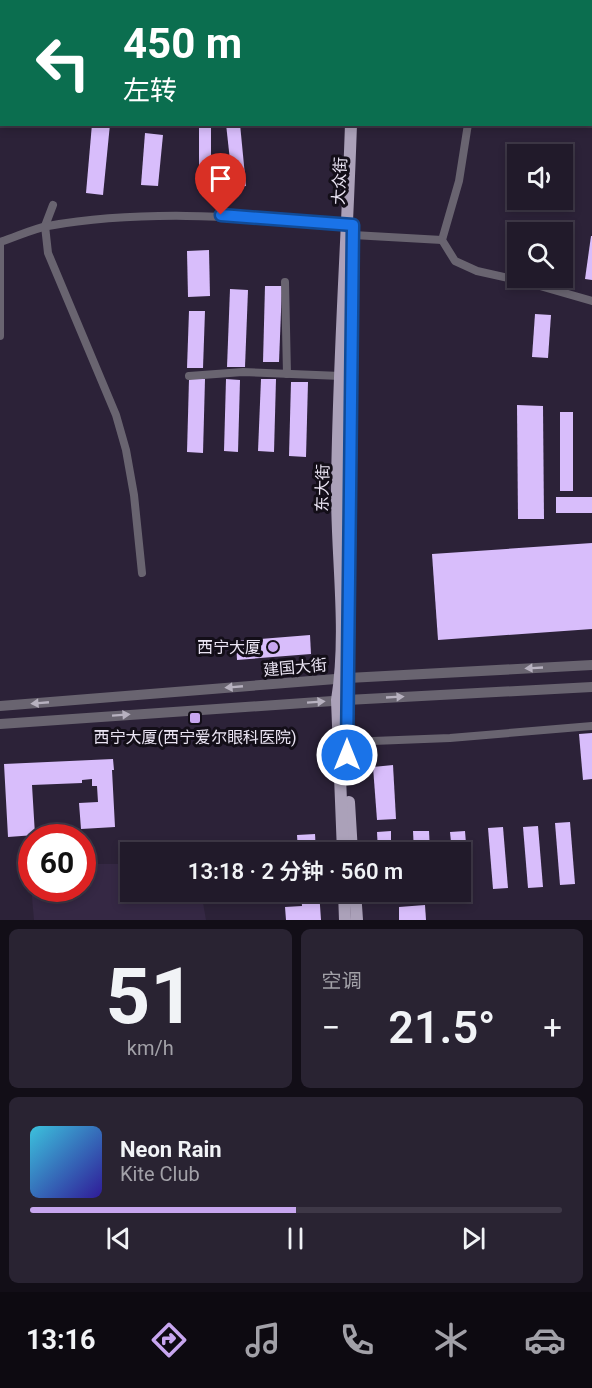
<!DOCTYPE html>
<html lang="zh">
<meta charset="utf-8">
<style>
:root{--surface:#211a2a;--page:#292332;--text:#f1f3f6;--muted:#a2a1a8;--line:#3e3847;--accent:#c7a6ef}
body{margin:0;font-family:Roboto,"Noto Sans SC",sans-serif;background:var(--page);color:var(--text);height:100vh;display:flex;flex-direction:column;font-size:22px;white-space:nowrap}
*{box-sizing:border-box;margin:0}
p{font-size:20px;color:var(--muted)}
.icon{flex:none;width:33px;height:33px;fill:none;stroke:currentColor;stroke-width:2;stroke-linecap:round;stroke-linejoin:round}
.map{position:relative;height:920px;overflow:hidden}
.panel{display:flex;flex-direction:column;gap:9px;padding:9px;background:#120e17;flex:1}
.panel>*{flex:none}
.top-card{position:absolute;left:0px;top:0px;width:592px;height:126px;box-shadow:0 3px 9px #0003,0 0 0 2px var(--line);background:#0b6e4f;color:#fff;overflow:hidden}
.buttons{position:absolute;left:507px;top:144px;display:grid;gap:12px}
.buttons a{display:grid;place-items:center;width:66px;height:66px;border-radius:0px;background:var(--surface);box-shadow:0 3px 9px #0003,0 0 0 2px var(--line);font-size:30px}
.speed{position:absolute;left:18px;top:824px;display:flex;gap:12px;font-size:30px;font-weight:700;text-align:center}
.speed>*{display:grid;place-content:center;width:78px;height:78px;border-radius:50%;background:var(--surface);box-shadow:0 3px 9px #0003,0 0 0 2px var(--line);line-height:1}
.speed .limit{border:9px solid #d22;background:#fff;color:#111}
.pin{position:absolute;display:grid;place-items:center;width:51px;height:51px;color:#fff;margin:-62px -26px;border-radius:50% 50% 50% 0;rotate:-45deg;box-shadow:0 0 6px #0007}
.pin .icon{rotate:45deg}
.me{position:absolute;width:66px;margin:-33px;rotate:0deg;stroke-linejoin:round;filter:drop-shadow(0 0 4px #0008)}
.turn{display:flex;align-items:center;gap:21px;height:126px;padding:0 24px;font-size:27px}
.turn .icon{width:78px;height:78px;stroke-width:2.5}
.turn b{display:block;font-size:42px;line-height:51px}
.big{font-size:45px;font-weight:600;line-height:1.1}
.panel .card{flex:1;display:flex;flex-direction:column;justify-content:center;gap:9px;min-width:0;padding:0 21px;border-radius:9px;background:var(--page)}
.panel .dial{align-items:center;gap:0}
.dial b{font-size:78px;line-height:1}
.song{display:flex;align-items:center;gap:18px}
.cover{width:72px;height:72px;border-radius:9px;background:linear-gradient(135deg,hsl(190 70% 55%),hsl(250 70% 35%))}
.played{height:6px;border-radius:3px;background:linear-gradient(90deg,var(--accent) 50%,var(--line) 50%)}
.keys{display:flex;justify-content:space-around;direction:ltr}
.heat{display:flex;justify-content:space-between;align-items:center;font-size:33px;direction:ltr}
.panel .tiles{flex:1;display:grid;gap:9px;grid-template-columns:1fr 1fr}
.card:last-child{grid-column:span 2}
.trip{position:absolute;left:120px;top:842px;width:351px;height:60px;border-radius:0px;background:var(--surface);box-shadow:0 3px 9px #0003,0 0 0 2px var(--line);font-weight:600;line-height:60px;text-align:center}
.tab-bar{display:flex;height:96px;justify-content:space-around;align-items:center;background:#0d0a11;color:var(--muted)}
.tab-bar .icon{width:42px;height:42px}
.tab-bar .on{color:var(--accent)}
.tab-bar b{font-size:27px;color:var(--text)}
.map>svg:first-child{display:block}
.built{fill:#352844}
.building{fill:#d8bdfb}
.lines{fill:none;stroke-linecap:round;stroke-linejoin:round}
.minor{stroke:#696470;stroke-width:8}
.tertiary{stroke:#696470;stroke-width:10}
.primary{stroke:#aba1b9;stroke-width:12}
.oneway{fill:#b7b1bf}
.route-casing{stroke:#114b97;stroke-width:15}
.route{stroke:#1a73e8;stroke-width:10}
.poi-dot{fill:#c7a6ef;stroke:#130e18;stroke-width:2}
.labels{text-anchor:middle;stroke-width:6;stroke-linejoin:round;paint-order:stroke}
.street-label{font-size:16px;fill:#ebe5f4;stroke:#130e18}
.poi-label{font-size:16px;fill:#ebe5f4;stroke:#130e18;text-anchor:end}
</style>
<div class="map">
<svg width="592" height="920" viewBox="0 0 592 920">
<rect width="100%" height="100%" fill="#2c2238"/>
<polygon class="built" points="29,864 31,864 32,888 82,888 83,864 130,864 130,891 201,891 206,920 34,920"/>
<g class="building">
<polygon points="92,124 110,124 103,195 86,193"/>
<polygon points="199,124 211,124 211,190 199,189"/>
<polygon points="226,124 240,124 246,186 233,188"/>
<polygon points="145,133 163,135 158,186 141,185"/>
<polygon points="591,236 592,236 592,280 585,279"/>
<polygon points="209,250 210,296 188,297 187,251"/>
<polygon points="265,286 282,286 279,362 263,362"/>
<polygon points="230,289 248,290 245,367 227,367"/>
<polygon points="189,311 205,311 203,368 187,368"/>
<polygon points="535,314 551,315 548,358 532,357"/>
<polygon points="189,379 205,379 203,453 187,452"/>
<polygon points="226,379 240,380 238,452 224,451"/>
<polygon points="261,379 276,379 274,452 258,451"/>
<polygon points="291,382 308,382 306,457 289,456"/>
<polygon points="517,405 543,406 544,519 518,519"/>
<rect x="560" y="412" width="13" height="79"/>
<rect x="556" y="497" width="36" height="16"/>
<polygon points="592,543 592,629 438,640 432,554"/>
<polygon points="310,635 311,654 237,660 236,641"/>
<polygon points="592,733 592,779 583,780 579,734"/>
<polygon points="113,759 114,770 112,770 115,827 81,829 79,803 98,802 97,786 92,786 92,779 82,780 82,783 32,785 35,835 8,837 4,764"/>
<polygon points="393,765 396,819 377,820 373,767"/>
<polygon points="570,822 575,884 560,885 555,823"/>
<polygon points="538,826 543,887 528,888 523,827"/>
<polygon points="503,827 508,888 493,889 488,828"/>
<polygon points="391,831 391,852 378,852 377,832"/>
<polygon points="413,831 429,831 430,852 414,852"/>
<polygon points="465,831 470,893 455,894 455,891 460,891 460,852 452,852 450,832"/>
<polygon points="315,834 316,852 298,852 297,835"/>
<polygon points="301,891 319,891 321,920 286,920 285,907 302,906"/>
<polygon points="378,891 392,891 392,904 379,904"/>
<polygon points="425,905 426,920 399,920 399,907"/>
</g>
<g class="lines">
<g class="minor">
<polyline points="487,2 487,0"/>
<polyline points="0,87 2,88"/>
<polyline points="468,124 459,181 442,240 455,261 477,271 526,282 592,301"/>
<polyline points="53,205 45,226 48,253 116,415 126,450 134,495 142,573"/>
<polyline points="353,235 442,240"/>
<path d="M0,242C16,237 32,229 48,226C149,208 252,218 353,225"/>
<polyline points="285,282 287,374"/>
<polyline points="0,336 0,242"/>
<polyline points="189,376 243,372 341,376"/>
<polyline points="347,742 450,738 592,726"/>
</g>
<g class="tertiary">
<polyline points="0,706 348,678 592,665"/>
<polyline points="0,724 347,700 592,687"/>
</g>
<g class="primary">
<polyline points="364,2 364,0"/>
<polyline points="349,644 353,289"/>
<polyline points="347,764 349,667"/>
<polyline points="349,802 352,852"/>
<path d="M343,852L337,700C348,632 337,561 337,492C338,369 347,247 351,124"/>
<polyline points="344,891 345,920"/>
<polyline points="355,891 357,920"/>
</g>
</g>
<defs><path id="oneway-solid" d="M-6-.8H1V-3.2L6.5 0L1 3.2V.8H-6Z" transform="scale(1.5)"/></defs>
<g class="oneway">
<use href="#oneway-solid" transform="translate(534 668) rotate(177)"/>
<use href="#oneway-solid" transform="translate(234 687) rotate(175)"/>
<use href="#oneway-solid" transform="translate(395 697) rotate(-3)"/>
<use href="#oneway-solid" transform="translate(316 702) rotate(-4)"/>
<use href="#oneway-solid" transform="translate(40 703) rotate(175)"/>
<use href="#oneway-solid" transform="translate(121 715) rotate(-4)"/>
</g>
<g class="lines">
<defs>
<polyline id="route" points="221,215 353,225 347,755"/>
</defs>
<use href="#route" class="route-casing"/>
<use href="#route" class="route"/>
</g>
<g class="poi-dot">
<circle cx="273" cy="647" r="6"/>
<rect x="189" y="712" width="12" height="12" rx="3"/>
</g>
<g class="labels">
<g class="street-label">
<text transform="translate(339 181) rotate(-87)" y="6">大众街</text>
<text transform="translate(322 488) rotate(-89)" y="6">东大街</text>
<text transform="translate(295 667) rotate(-5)" y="6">建国大街</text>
</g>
<g class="poi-label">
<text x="261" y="653">西宁大厦</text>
<text x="195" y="743" text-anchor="middle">西宁大厦(西宁爱尔眼科医院)</text>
</g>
</g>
</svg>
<div class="buttons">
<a><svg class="icon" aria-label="sound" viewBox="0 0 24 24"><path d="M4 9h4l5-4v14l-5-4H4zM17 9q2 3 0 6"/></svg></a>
<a><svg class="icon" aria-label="search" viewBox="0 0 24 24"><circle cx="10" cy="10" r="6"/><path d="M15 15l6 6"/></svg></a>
</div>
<div class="speed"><div class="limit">60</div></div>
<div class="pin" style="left:221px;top:215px;background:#d93025"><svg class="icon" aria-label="arrive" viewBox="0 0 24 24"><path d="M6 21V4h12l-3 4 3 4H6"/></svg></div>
<svg class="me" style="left:347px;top:755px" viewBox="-20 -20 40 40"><circle r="17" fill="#1a73e8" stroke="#fff" stroke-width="3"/><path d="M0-11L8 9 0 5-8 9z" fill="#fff"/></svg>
<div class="trip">13:18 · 2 分钟 · 560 m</div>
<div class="top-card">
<div class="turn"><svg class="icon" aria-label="left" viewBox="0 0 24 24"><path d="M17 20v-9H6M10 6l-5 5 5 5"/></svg><div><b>450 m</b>左转</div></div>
</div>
</div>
<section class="panel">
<div class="tiles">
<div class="card dial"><b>51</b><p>km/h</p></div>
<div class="card"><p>空调</p>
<div class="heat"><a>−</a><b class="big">21.5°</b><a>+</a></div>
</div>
<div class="card">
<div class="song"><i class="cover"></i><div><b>Neon Rain</b><p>Kite Club</p></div></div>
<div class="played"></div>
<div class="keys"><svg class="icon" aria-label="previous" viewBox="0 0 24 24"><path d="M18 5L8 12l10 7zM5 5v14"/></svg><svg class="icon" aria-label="pause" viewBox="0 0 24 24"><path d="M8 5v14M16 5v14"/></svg><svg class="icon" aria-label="next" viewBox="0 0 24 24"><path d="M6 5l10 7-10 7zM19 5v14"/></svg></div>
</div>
</div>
</section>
<nav class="tab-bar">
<b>13:16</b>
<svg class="icon on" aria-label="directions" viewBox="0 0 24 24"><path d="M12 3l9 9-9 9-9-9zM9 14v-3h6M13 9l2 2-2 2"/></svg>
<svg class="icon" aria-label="music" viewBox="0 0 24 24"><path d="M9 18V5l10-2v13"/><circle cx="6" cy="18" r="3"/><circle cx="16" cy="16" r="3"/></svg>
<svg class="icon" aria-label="phone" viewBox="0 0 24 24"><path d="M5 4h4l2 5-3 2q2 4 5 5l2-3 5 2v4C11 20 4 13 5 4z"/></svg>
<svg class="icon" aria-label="climate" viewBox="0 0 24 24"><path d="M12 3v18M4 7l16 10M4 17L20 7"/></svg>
<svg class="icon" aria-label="car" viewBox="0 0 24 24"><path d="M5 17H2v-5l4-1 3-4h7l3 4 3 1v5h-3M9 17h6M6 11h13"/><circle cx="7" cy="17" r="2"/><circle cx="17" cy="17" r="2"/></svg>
</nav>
